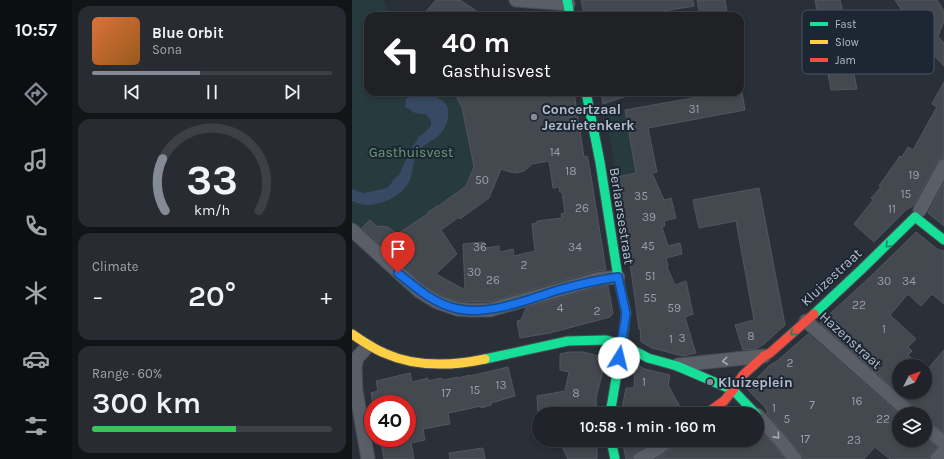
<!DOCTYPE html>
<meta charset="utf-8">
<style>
:root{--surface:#20242a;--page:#282c32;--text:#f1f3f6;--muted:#a2a4a8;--line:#3d4147;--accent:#848b96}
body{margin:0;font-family:Karla,sans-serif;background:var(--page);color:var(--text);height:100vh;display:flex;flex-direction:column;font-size:15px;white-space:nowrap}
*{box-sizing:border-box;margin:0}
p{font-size:13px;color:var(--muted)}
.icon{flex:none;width:22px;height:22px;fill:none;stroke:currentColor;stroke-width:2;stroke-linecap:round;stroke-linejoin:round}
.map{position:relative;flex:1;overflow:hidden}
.side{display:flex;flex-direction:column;gap:6px;padding:6px;background:#121417;width:280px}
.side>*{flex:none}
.hud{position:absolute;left:12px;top:12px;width:380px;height:84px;border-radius:12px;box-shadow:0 2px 6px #0003,0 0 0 1px var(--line);background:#202124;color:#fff;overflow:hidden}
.needle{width:26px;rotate:48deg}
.controls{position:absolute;left:540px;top:359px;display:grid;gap:8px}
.controls a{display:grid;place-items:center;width:40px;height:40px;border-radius:50%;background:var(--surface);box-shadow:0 2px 6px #0003,0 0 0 1px var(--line);font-size:20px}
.speed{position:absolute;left:12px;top:395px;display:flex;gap:8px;font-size:20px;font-weight:700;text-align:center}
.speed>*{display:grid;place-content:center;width:52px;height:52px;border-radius:50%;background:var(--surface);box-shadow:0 2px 6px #0003,0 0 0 1px var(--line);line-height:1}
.speed .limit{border:6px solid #d22;background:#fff;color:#111}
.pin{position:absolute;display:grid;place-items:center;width:34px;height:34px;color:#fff;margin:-41px -17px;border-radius:50% 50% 50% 0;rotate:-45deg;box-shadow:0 0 4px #0007}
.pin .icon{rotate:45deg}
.me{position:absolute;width:44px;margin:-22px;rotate:9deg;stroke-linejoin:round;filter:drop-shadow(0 0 3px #0008)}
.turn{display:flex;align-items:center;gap:14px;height:84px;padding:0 12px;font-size:18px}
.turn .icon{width:52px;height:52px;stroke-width:2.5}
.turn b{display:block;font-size:28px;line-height:34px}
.big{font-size:30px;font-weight:600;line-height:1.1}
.side .tile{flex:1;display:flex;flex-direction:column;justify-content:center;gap:6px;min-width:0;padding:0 14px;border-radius:12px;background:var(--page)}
.side .dial{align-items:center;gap:0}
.dial svg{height:104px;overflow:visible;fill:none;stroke:var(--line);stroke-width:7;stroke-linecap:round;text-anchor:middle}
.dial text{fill:var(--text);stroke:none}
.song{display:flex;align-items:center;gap:12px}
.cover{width:48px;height:48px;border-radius:6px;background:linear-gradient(135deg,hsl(20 70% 55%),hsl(30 70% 35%))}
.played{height:4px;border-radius:2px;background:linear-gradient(90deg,var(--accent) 45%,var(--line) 45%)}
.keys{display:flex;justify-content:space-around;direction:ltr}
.heat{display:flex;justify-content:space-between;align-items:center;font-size:22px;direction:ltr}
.charge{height:6px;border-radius:3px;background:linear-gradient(90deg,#34c759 60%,var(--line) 0)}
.trip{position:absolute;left:180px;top:407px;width:232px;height:40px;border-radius:20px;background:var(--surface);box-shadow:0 2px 6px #0003,0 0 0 1px var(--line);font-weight:600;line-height:40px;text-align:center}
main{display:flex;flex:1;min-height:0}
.dock{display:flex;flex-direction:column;width:72px;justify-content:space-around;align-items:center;background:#0d0e11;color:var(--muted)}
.dock .icon{width:28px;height:28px}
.dock .current{color:var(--accent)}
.dock b{font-size:18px;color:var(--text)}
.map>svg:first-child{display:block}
.green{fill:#273a3e}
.water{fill:#384963}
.building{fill:#444950;stroke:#52575f;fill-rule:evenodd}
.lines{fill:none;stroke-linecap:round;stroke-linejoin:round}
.street-casing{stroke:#484c53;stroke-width:15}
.fast-casing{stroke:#484c53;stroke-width:11}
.slow-casing{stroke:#484c53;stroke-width:11}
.jam-casing{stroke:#484c53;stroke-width:11}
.street{stroke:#5a5e66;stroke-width:13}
.fast{stroke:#16e098;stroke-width:9}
.slow{stroke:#ffcf43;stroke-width:9}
.jam{stroke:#f24e42;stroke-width:9}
.oneway{stroke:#1a8366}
.oneway2{stroke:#a2a9b5}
.route-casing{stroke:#114b97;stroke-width:10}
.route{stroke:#1a73e8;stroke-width:7}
.poi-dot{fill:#848b96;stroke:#1d2633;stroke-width:1.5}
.labels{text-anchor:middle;stroke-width:4;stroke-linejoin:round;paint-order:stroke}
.number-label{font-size:12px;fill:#989fab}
.poi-label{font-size:14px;font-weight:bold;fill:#b4bcc9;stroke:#1d2633;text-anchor:start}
.park-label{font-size:14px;fill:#6b9a76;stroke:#1d2633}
.street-label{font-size:14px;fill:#b4bcc9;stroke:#1d2633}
.key{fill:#1d2633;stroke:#4a5360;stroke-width:1}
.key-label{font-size:11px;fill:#b4bcc9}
</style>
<main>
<nav class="dock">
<b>10:57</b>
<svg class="icon current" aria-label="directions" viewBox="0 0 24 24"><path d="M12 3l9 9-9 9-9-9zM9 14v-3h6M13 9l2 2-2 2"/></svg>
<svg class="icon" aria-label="music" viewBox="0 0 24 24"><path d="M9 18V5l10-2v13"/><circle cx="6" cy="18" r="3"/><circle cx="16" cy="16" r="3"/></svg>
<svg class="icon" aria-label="phone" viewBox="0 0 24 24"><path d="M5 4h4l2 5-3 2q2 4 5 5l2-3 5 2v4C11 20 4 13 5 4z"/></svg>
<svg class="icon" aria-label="climate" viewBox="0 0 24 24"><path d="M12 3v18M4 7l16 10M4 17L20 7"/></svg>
<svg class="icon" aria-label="car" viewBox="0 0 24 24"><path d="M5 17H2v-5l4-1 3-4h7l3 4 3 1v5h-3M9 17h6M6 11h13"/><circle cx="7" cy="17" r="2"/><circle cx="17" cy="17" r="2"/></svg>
<svg class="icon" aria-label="filters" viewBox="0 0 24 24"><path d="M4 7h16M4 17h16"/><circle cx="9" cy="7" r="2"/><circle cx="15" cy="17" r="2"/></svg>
</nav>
<section class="side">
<div class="tile">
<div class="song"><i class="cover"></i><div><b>Blue Orbit</b><p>Sona</p></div></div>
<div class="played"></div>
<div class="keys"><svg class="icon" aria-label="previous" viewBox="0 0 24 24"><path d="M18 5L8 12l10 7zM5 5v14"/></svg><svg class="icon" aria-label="pause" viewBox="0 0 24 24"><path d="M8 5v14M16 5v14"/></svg><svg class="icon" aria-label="next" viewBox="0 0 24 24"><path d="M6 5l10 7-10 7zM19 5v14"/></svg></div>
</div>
<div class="tile dial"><svg viewBox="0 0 100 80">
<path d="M14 69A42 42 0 1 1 86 69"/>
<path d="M14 69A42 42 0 0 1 12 29" stroke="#848b96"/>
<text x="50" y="56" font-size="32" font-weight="700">33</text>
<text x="50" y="72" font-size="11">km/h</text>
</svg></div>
<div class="tile"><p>Climate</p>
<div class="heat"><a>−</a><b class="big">20°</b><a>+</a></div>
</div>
<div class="tile"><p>Range · 60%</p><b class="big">300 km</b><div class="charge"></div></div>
</section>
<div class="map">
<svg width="592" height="459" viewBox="0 0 592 459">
<rect width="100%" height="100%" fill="#2a3038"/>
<g class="green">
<path d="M0,0H31L38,16H16V92H101L104,96L110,112L121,169L114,186L76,214L43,235C34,221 32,231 23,225C21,224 20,222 18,220L8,230L0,222Z"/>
<polygon points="273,113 284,173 265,177 254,116"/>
</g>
<path class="water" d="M65,93C74,94 94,97 96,109C96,111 96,113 96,115C96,122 93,129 88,134C82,141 72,143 67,151C61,159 61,171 58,180C51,195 31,205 15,205C10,205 5,203 0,201V189L11,193L31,189L36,187L41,181L42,179L47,175L61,145L65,141L66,137L70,135L79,126V121L74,114C70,114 65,114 61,112C58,110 57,108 53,107L54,99Z"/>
<g class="building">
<polygon points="84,0 108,0 132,16 70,16"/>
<polygon points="229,0 341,0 342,6 306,12 301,16 295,16 293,12 282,16 232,16"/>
<polygon points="345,0 373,0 376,16 348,16"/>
<polygon points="463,0 488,0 492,18 504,16 510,42 496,45 505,89 479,90"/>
<polygon points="543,0 585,0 592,11 592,21 586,36 592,43 592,66 574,47 557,40 554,36 559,25"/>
<polygon points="592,82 592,158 588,159 585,162 561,206 555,209 522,242 502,224 521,200 519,198 529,187 527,186 548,156 550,157 556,147 561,150 585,107 580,104"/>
<path d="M102,92H222L232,157L235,156L237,164L254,270L244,271L137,302L107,301L88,295L72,285L10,228L18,220L24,226L36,227L45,234L76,214L75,213L85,206V207L114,186L122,167L110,108ZM197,161L201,188L207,187L208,192H210L213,213L209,214L210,218L185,221V223L180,224L183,251L162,256L161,249L147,252V246L133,248L132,242L111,244L113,290L84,274L105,254L89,230L107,217L108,219L137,198L149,169L158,172L165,173L172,171L180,164Z"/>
<polygon points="249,92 280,92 281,94 251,104"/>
<polygon points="362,92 390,92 393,110 296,128 305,172 300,173 312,200 319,198 324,218 312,221 313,226 310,227 316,246 328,243 330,254 314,258 316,266 315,267 323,285 334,281 341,314 333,317 341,344 344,353 331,356 300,348 289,342 288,328 287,329 269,196 265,177 284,173 273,110 363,94"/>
<polygon points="592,183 592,226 576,213"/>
<polygon points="407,188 433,325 412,344 404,349 391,350 383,325 402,320 384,221 347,228 341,200"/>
<polygon points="564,232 585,249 592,251 592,304 580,294 569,306 556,294 538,315 564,339 556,347 560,351 556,355 568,366 547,366 547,392 573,392 573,372 592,350 592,433 578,421 573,419 573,414 567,414 566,411 564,408 468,323 518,277"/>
<polygon points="256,286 261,313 258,317 198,333 168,338 165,321 169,320 174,308 248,287"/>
<polygon points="456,334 547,414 547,440 573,440 573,437 585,447 579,454 577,459 538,459 523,447 512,459 451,459 449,454 433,434 415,414 415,411 412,406 395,389 398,385 418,365 425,361"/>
<polygon points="217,352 231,352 254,358 244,398 245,414 208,414 208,410 186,413 185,396 213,391 217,372 208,370 208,354"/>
<polygon points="283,366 287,366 293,369 318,375 316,385 332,414 318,414 316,409 307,414 269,414 274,388 282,388"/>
<polygon points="156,367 163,396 139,403 139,405 129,408 129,406 116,409 96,413 98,424 71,429 73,440 59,443 62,459 32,459 28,438 55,438 55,404 21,404 19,393 26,391 24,381 58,373 60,382 76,378 76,381 90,378 91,380 106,377 106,378 118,375 118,376"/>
<polygon points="382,407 389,414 373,414 378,410"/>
<polygon points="405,427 421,444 433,459 304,459 322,447 325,444 326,440 405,440"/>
<polygon points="207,440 245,440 245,459 216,459"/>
<polygon points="270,440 304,440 284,452 281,455 280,459 274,459"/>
<polygon points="131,448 133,459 98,459 97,453"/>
</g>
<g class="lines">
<defs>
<g id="street">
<polyline points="164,0 216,4"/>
<polyline points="568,210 592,166"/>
<polyline points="0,230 67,291 85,302 105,309 117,310 138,310 246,279 266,277"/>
<polyline points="454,321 559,414"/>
<polyline points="326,365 412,356"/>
<polyline points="405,415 427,439 443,459"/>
<polyline points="573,427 592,443"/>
<polyline points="16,459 4,391 3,367 5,358 16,346"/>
<polyline points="288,459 297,454 318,440"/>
<polyline points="585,459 592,451"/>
</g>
<g id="fast">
<polyline points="215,0 218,16"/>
<polyline points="234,92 248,162 266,277 274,313 270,344 258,414"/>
<polyline points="462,314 510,269 563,217 592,240"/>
<polyline points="133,359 216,341 254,340 270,344 296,358 325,366 381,390 404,414"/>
<polyline points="259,440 263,459"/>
</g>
<path id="slow" d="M0,334C10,341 20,348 32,353C63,367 100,366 133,359"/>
<polyline id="jam" points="354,414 372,401 381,390 391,375 412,356 418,353 462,314"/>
</defs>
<use href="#street" class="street-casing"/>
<use href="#fast" class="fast-casing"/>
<use href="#slow" class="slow-casing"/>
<use href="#jam" class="jam-casing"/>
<use href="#street" class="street"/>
<use href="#fast" class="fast"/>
<use href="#slow" class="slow"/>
<use href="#jam" class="jam"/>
</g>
<defs><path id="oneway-chevron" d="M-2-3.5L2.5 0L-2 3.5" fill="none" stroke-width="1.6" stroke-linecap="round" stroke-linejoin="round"/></defs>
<g class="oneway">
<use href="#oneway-chevron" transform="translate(536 245) rotate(135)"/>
<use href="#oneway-chevron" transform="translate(441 333) rotate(138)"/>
</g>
<g class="oneway2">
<use href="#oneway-chevron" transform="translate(373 361) rotate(174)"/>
<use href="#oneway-chevron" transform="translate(425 436) rotate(48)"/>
</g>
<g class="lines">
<defs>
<path id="route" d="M46,273C64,288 82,304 106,309C137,315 173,301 203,291C224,285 245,280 266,277L274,314L267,358"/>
</defs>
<use href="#route" class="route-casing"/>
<use href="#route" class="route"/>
</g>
<g class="poi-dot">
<circle cx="182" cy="117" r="4"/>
<circle cx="358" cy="382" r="4"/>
</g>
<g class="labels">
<g class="number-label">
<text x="342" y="113">31</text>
<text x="203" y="156">14</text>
<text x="219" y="175">18</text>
<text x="562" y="179">19</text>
<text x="130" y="184">50</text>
<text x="554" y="198">15</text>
<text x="289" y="200">35</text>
<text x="230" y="212">26</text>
<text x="540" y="213">11</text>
<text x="297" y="221">39</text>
<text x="296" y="250">45</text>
<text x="128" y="251">36</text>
<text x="223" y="251">34</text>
<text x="172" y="269">2</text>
<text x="122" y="276">30</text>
<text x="298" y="280">51</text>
<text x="141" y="284">26</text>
<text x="532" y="285">30</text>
<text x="557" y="285">34</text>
<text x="298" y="302">55</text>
<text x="507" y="309">22</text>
<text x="208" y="312">4</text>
<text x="322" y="312">59</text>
<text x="245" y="315">2</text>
<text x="532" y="333">1</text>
<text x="399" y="340">8</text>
<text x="330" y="342">3</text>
<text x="319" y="343">1</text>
<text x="438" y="367">2</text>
<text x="292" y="386">1</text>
<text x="149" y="389">13</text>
<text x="123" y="394">15</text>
<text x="94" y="397">17</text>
<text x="224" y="397">8</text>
<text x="505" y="405">16</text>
<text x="460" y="409">7</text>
<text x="422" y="412">1</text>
<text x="435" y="423">5</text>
<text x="531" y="423">22</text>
<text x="453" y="443">17</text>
<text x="502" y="444">23</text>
</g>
<g class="poi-label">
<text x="190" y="114">Concertzaal<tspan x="190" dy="16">Jezuïetenkerk</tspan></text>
<text x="366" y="387">Kluizeplein</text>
</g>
<g class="park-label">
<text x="59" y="157">Gasthuisvest</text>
</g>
<g class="street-label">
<text transform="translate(270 216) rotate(81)" y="5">Berlaarsestraat</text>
<text transform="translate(479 277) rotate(-43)" y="5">Kluizestraat</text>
<text transform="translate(499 340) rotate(42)" y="5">Hazenstraat</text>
</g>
</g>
<rect x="450" y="10" width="132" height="64" rx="6" class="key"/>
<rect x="458" y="22" width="18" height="4" fill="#16e098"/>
<rect x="458" y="40" width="18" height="4" fill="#ffcf43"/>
<rect x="458" y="58" width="18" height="4" fill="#f24e42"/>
<g class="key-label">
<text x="483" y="28">Fast</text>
<text x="483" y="46">Slow</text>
<text x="483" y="64">Jam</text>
</g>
</svg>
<div class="controls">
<a><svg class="needle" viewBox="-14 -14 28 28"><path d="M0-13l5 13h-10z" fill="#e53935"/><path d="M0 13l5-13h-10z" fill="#a2a4a8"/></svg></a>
<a><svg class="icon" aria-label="layers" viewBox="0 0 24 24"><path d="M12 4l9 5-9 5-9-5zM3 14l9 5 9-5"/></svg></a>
</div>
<div class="speed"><div class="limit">40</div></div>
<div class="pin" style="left:46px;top:273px;background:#d93025"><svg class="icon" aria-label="arrive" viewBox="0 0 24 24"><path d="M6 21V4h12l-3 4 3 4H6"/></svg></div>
<svg class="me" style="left:267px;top:358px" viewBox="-20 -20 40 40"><circle r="19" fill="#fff"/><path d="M0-13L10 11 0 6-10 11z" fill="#1a73e8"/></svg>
<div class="trip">10:58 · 1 min · 160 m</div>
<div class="hud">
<div class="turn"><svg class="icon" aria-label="left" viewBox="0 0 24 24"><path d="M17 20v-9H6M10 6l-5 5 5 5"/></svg><div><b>40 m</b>Gasthuisvest</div></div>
</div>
</div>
</main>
